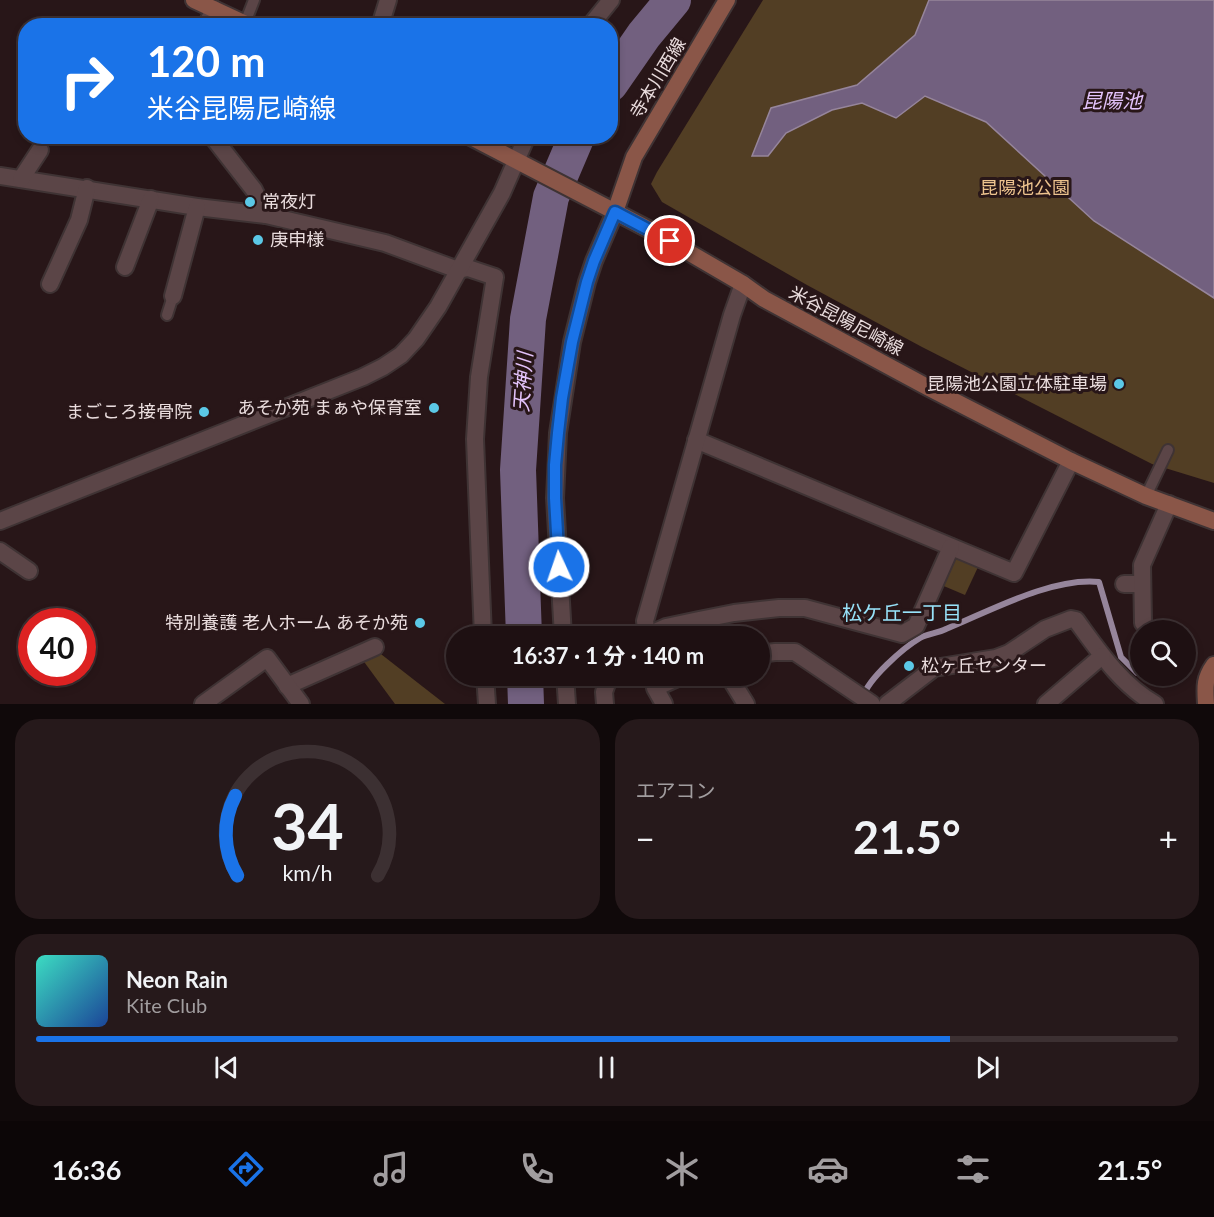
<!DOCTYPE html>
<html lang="ja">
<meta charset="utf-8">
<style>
:root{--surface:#1e1012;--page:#26191b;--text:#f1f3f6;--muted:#a19d9f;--line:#3c3032;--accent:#1a73e8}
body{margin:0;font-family:Lato,"Noto Sans JP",sans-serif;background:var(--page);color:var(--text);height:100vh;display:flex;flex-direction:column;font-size:22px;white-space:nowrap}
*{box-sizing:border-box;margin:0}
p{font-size:20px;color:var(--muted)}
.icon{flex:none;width:33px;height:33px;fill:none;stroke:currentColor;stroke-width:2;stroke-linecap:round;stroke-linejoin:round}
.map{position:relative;height:704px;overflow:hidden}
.panel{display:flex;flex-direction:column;gap:15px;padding:15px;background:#10090a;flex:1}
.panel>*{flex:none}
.guide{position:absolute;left:18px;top:18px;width:600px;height:126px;border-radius:24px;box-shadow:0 3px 9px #0003,0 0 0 2px var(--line);background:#1a73e8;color:#fff;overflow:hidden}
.tools{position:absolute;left:1130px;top:620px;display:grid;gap:12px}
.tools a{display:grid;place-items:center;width:66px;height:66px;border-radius:50%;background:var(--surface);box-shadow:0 3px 9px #0003,0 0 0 2px var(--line);font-size:30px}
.speed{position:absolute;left:18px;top:608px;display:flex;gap:12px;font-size:30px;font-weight:700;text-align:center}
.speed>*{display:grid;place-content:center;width:78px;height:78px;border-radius:50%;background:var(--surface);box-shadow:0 3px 9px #0003,0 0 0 2px var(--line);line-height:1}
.speed .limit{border:9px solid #d22;background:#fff;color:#111}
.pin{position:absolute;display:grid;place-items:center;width:51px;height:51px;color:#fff;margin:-26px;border:3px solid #fff;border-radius:50%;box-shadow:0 2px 6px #0007}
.me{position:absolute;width:66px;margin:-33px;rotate:357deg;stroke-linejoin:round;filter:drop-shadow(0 0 4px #0008)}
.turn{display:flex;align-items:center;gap:21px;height:126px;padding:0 30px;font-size:27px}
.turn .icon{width:78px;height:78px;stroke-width:2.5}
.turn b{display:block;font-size:42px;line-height:51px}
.big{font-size:45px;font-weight:700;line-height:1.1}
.panel .tile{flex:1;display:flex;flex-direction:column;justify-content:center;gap:9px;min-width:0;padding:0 21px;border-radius:24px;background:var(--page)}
.panel .dial{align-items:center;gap:0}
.dial svg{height:156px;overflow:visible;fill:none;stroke:var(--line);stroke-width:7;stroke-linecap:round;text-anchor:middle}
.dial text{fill:var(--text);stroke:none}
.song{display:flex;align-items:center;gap:18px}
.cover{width:72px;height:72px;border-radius:9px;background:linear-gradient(135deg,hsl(170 70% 55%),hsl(220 70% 35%))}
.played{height:6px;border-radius:3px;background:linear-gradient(90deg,var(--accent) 80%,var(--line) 80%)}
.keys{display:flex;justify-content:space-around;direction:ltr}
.heat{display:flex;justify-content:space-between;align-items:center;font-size:33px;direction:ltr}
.panel .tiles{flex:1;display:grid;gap:15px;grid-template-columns:1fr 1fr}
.tile:last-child{grid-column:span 2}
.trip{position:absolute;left:446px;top:626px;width:324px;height:60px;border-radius:30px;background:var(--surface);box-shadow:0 3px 9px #0003,0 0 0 2px var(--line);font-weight:700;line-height:60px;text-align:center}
.tab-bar{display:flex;height:96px;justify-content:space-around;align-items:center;background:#0c0607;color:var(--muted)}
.tab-bar .icon{width:42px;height:42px}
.tab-bar .current{color:var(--accent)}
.tab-bar b{font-size:27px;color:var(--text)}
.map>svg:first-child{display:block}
.green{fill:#523e24}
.water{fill:#72607f;stroke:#96859b;stroke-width:1.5}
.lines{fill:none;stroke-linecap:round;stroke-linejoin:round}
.stream{stroke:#96859b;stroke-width:6}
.river{stroke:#72607f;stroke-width:36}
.service-casing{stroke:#3f3334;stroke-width:14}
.minor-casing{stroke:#3f3334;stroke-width:20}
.tertiary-casing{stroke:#3f3334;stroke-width:20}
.secondary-casing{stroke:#3f3334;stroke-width:20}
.service{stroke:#5b4547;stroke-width:10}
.minor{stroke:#5b4547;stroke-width:16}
.tertiary{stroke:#5b4547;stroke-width:16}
.secondary{stroke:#8a5648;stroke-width:16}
.route-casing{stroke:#114b97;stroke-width:15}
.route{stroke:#1a73e8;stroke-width:10}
.poi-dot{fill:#5bc8e6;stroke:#281618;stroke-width:2}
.labels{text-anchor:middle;stroke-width:6;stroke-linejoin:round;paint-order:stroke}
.street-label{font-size:18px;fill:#e9dcdd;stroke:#281618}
.park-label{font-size:18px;fill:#edc38e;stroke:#281618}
.poi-label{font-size:18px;fill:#e9dcdd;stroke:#281618;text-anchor:end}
.water-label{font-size:20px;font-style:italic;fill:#e3c3fb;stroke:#281618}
.neighbourhood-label{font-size:20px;fill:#97e2f9;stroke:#281618}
</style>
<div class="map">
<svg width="1214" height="704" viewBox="0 0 1214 704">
<rect width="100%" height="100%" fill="#281618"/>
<g class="green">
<polygon points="763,0 1214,0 1214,483 1152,464 922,347 807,285 662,202 651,184 657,172"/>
<polygon points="954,556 978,567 965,595 939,584"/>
<polygon points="377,651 445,704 395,704 362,659"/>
</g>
<polygon class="water" points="929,0 1214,0 1214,298 1094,221 986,122 925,96 896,118 862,103 832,110 786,133 768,156 752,156 771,108 857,85 915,35"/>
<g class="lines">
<g class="stream">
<polyline points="1150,675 1160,676"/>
<path d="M863,697C868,679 903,648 920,638C927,634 938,633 946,629C990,611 1052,577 1099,582L1121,657L1137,673L1140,674"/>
</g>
<g class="river">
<polyline points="610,84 644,35 673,0"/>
<polyline points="524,636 518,470 528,319 551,197 577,136"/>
<polyline points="525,675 526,704"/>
</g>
<defs>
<g id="service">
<polyline points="245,23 254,0"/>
<polyline points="167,315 173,296"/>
<polyline points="1146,496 1168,450"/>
</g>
<g id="minor">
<polyline points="206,26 214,9"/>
<polyline points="380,26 388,0"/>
<polyline points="590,26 611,0"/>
<polyline points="212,136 254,190 266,215"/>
<polyline points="0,176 197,207 266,215 385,243 458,270 468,268 495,277 479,377 475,439 483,636"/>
<polyline points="21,179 40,150"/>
<polyline points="125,267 151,199"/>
<polyline points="50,284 79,220 87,188"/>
<polyline points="173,296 197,207"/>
<polyline points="696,440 1014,573 1071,461"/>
<polyline points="0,521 363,377 383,367 401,355 416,339 438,307 502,193 527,136"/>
<polyline points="0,551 29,571"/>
<polyline points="1124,584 1142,584"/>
<polyline points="1143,623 1142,565 1169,504"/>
<polyline points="647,635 645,621 732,315 743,284"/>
<polyline points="646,636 666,627 699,620 734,613 779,608 805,608 902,634 916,626 951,547"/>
<polyline points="759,654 775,652 795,652 872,704"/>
<polyline points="485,675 487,704"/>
<polyline points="728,675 746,704"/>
<polyline points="287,686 375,647"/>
<polyline points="203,704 267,658 301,704"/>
<polyline points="605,704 604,692 610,675"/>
<polyline points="664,704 655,688 684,675"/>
<path d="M887,704L934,668L996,658L1009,653L1045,629L1071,619L1076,620C1098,650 1121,685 1155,704"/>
<polyline points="1046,704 1102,656"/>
</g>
<g id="tertiary">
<polyline points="563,636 555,498 558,433 572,342 587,282 594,261 615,212"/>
<polyline points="565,675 567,704"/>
</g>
<g id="secondary">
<polyline points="194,0 250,26"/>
<polyline points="469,136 652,231 743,284 764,299 929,388 1071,461 1146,496 1214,521"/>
<polyline points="615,212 634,157 727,0"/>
<path d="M1206,704C1205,687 1204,679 1214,665"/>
</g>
</defs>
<use href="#service" class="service-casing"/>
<use href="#minor" class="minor-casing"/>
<use href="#tertiary" class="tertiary-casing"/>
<use href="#secondary" class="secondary-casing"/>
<use href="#service" class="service"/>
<use href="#minor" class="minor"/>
<use href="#tertiary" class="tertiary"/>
<use href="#secondary" class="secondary"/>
</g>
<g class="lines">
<defs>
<polyline id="route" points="559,567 555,498 555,465 558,433 562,398 572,342 587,282 594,261 615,212 670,241"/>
</defs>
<use href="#route" class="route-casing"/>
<use href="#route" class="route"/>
</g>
<g class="poi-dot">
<circle cx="250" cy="202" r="6"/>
<circle cx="258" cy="240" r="6"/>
<circle cx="1119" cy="384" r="6"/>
<circle cx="434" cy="408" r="6"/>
<circle cx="204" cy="412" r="6"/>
<circle cx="420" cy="623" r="6"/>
<circle cx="909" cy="666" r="6"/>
</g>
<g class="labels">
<g class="street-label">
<text transform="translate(658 78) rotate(-59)" y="6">寺本川西線</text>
<text transform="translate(846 321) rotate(28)" y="6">米谷昆陽尼崎線</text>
</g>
<g class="park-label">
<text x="1025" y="194">昆陽池公園</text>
</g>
<g class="poi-label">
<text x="262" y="208" text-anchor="start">常夜灯</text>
<text x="270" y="246" text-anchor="start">庚申様</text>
<text x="1107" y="390">昆陽池公園立体駐車場</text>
<text x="422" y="414">あそか苑 まぁや保育室</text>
<text x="192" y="418">まごころ接骨院</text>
<text x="408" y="629">特別養護 老人ホーム あそか苑</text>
<text x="921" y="672" text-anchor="start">松ヶ丘センター</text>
</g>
<g class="water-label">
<text x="1112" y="108">昆陽池</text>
<text transform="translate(523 382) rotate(-86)" y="7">天神川</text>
</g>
<g class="neighbourhood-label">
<text x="902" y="620">松ケ丘一丁目</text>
</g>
</g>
</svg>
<div class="tools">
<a><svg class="icon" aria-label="search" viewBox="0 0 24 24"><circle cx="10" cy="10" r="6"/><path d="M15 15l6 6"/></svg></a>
</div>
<div class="speed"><div class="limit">40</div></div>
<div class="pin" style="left:670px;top:241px;background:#d93025"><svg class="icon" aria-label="arrive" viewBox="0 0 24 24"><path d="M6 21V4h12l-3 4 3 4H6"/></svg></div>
<svg class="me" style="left:559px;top:567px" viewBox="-20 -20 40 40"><circle r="17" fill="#1a73e8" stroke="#fff" stroke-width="3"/><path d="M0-11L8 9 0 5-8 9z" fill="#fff"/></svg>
<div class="trip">16:37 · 1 分 · 140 m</div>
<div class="guide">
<div class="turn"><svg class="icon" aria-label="right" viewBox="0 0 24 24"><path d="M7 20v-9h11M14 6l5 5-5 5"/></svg><div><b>120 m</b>米谷昆陽尼崎線</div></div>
</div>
</div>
<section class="panel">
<div class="tiles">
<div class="tile dial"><svg viewBox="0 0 100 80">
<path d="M14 69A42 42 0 1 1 86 69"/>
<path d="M14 69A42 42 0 0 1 13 28" stroke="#1a73e8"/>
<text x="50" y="56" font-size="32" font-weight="700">34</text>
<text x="50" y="72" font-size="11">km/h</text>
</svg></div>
<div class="tile"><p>エアコン</p>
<div class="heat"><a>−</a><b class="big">21.5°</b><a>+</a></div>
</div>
<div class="tile">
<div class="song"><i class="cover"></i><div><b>Neon Rain</b><p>Kite Club</p></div></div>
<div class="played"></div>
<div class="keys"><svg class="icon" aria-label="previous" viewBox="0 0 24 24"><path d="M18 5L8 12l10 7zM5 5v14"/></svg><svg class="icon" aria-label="pause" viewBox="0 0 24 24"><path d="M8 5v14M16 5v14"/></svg><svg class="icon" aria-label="next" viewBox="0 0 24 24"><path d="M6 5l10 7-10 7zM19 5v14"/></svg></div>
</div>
</div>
</section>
<nav class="tab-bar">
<b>16:36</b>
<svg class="icon current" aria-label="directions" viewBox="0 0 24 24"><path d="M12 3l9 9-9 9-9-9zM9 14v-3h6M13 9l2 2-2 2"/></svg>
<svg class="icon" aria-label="music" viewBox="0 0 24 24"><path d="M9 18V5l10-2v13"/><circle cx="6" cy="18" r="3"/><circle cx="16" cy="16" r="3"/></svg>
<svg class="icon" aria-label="phone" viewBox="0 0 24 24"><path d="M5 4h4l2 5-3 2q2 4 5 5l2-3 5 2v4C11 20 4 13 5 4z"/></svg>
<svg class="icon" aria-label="climate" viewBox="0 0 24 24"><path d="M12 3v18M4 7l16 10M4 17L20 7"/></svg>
<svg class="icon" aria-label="car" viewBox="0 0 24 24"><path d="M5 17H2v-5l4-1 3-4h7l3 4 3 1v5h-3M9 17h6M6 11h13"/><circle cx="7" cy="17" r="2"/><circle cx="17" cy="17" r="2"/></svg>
<svg class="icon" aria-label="filters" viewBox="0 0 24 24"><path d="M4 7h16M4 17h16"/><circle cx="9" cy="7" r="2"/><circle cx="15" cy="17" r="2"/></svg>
<b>21.5°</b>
</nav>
